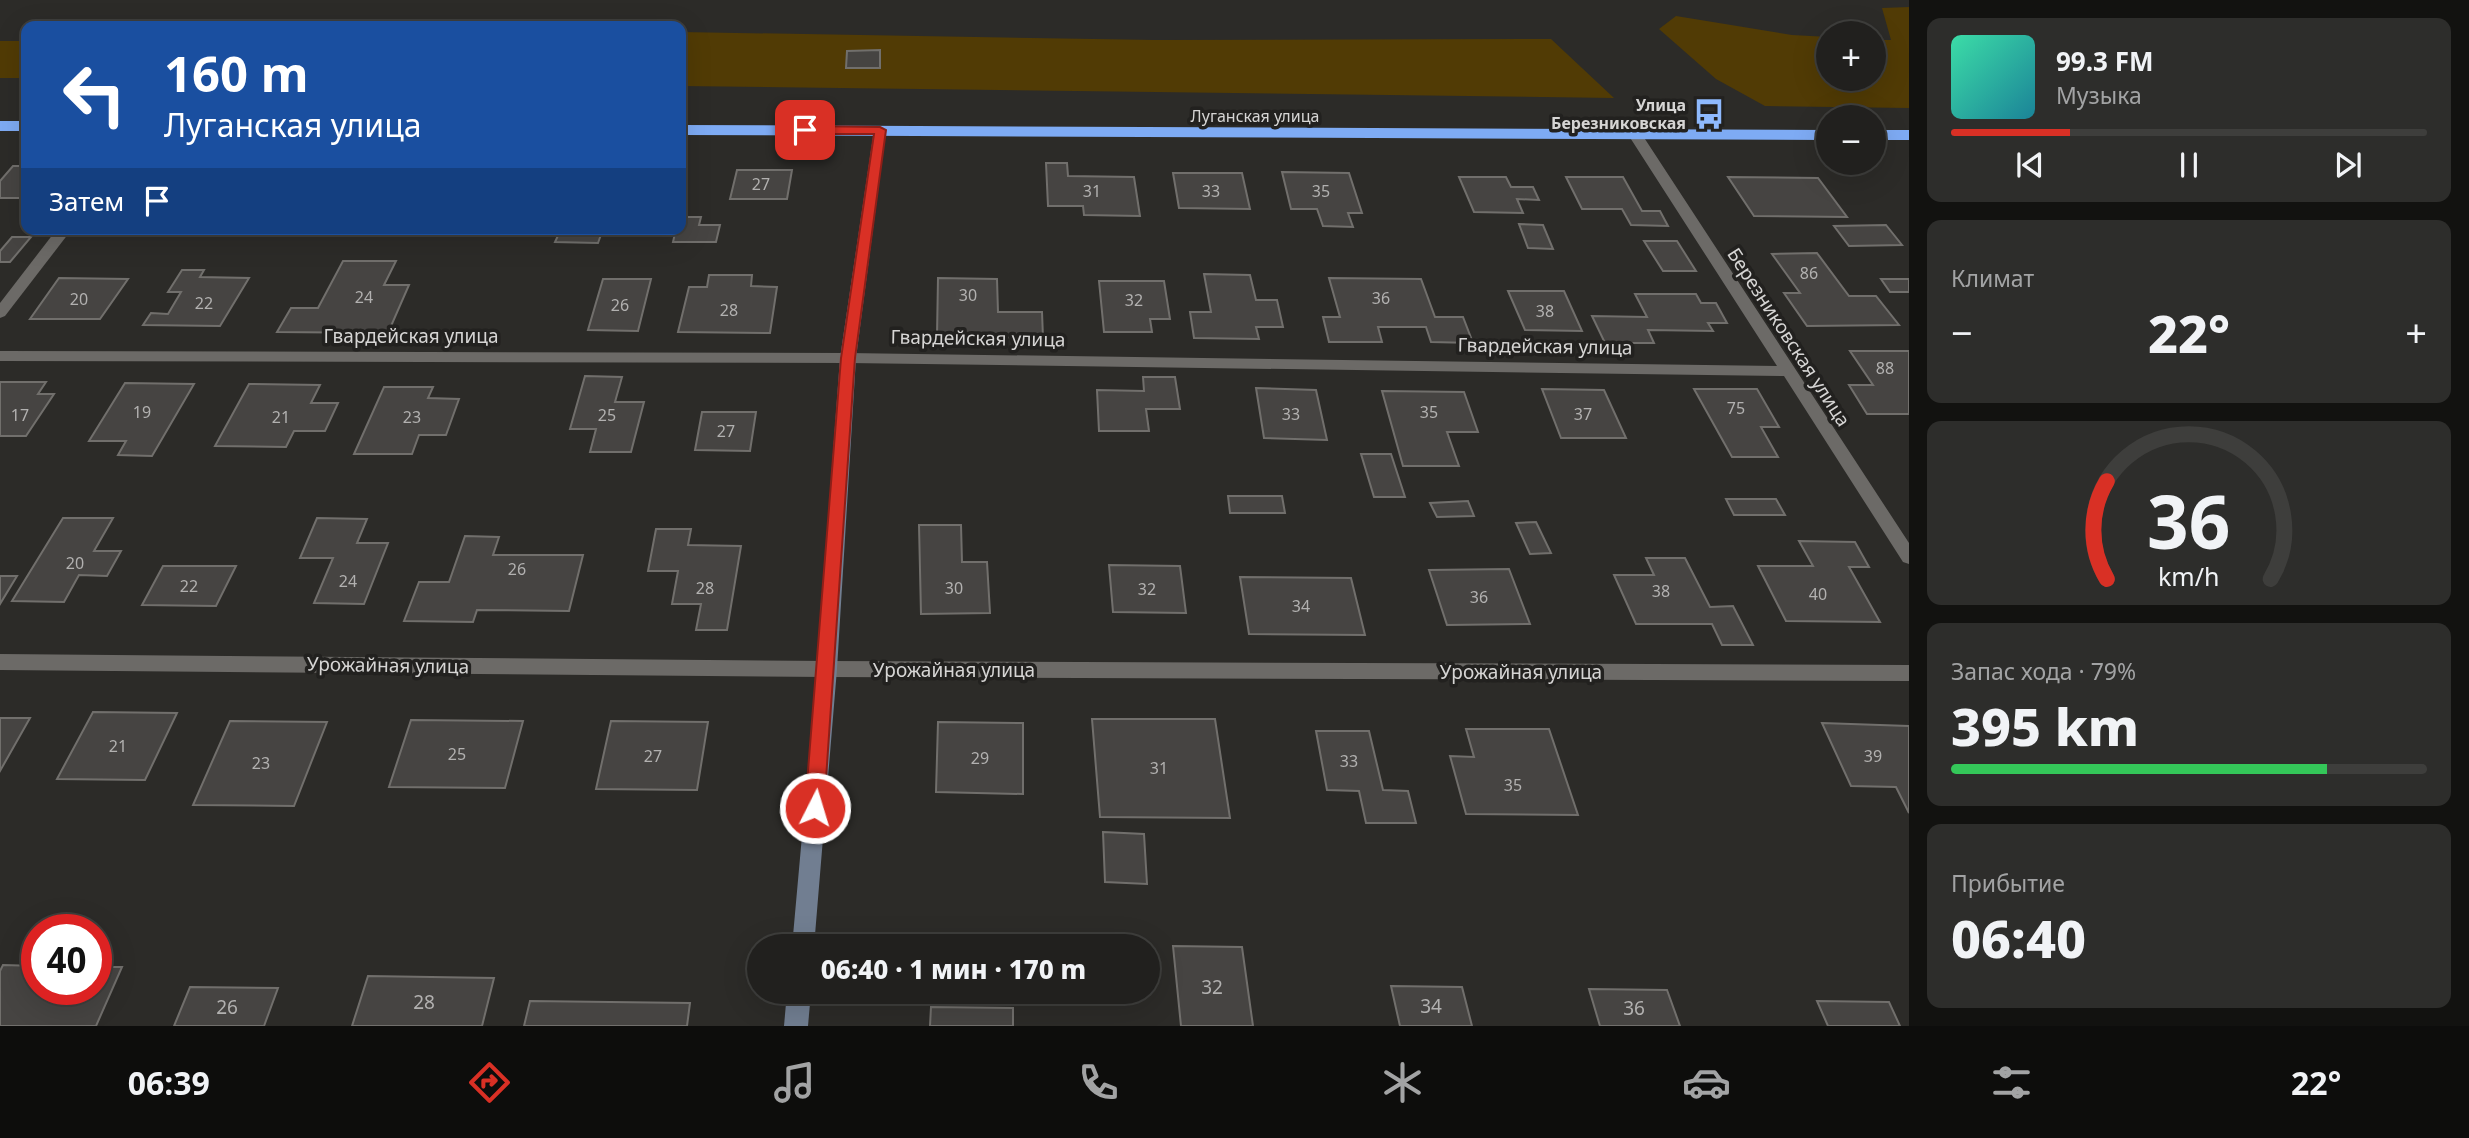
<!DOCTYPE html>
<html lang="ru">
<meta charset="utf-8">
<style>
:root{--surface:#21201e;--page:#2d2d2b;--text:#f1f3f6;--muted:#a2a3a4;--line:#3e3e3c;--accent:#d93025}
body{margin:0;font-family:"Noto Sans",sans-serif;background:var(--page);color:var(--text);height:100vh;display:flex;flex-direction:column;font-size:26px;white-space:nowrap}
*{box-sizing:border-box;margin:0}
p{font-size:23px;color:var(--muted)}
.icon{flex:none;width:38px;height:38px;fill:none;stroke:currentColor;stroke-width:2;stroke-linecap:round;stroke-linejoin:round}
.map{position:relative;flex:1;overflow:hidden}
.details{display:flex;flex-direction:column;gap:18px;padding:18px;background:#121210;width:560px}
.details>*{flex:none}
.guide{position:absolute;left:21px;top:21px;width:665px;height:214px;border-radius:14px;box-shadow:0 7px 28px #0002,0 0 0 2px var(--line);background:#1a4fa0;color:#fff;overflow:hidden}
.buttons{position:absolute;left:1816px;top:21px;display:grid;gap:14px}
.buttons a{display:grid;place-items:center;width:70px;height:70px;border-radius:50%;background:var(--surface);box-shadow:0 7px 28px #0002,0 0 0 2px var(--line);font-size:35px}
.speed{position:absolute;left:21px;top:914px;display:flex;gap:14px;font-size:35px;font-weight:700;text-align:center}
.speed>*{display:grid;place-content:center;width:91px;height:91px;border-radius:50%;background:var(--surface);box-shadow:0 7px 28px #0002,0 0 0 2px var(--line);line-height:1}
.speed .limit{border:10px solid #d22;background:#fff;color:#111}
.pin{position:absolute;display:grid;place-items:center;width:60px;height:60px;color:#fff;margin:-30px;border-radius:14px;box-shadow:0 4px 10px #0006}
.me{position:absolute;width:77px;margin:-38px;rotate:5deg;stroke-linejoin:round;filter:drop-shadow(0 0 5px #0008)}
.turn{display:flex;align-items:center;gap:24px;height:147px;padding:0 28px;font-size:32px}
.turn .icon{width:91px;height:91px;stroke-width:2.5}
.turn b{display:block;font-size:49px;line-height:60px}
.then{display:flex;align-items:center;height:66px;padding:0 28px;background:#0003;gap:14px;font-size:26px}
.big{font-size:52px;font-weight:800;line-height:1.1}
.details .widget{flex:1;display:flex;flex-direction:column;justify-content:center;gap:10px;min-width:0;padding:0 24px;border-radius:14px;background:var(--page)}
.details .dial{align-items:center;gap:0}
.dial svg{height:182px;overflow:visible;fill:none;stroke:var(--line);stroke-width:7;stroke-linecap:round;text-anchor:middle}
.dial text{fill:var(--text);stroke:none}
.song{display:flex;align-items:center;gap:21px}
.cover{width:84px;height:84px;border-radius:10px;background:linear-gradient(135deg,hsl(160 70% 55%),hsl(190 70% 35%))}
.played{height:7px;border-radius:4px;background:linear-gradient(90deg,var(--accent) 25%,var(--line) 25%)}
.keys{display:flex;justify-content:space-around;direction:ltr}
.heat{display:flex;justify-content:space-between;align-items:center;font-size:38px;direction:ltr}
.charge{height:10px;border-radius:5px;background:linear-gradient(90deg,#34c759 79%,var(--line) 0)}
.trip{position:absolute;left:747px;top:934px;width:413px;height:70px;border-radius:35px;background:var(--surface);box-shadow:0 7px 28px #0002,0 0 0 2px var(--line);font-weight:800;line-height:70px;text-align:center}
.menu{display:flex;height:112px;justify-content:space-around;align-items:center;background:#0d0d0c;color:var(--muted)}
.menu .icon{width:49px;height:49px}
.menu .current{color:var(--accent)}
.menu b{font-size:32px;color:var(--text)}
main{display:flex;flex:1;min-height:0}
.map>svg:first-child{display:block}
.green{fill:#513b05}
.building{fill:#464442;stroke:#716f6c;stroke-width:2}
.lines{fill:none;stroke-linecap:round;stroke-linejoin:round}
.street{fill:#6c6a67;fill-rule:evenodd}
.secondary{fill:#717e91;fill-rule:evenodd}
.highway{fill:#7eabf4;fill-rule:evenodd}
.route{fill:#d93025;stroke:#8d1f18;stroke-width:2}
.labels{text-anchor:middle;stroke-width:7;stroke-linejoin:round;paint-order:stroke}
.far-poi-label{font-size:16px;font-weight:bold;fill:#d6d5d4;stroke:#22211f;text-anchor:end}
.far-street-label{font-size:16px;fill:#d6d5d4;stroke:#22211f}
.number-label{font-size:16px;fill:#b2b1b0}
.street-label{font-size:19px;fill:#d6d5d4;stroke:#22211f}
.near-number-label{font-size:19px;fill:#b2b1b0}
</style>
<main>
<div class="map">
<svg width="1909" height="1026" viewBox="0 0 1909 1026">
<rect width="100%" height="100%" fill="#2c2b28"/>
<g class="green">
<polygon points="1909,7 1909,108 1765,106 1716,79 1659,29 1676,16 1792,35 1829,37 1829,79 1874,79 1874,40 1891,40 1882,8"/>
<polygon points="681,32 1155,40 1551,39 1614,98 681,86"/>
<rect x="0" y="41" width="26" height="37"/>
</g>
<g class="building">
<polygon points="880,50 880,68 846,68 847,51"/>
<polygon points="1046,163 1067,163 1068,176 1134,177 1140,216 1084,215 1083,206 1048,206"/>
<polygon points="13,166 26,166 26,198 0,198 0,181"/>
<polygon points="737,170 792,170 787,199 730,199"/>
<polygon points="1282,172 1349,173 1362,213 1348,213 1353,227 1323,226 1317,209 1291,209"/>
<polygon points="1173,173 1242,173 1250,209 1179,208"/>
<polygon points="1459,177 1506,177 1511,187 1533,187 1539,200 1517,199 1523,213 1474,212"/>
<polygon points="1566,177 1623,177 1642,211 1660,211 1668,226 1631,225 1622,209 1582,209"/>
<polygon points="1728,177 1818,178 1847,217 1754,216"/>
<polygon points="681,217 701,217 699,225 720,225 716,242 673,242 676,229 681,229"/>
<polygon points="1519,224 1543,225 1553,249 1528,248"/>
<polygon points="1886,225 1902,245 1849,246 1834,226"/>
<polygon points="561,229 603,229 598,243 555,242"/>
<polygon points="12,237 31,237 10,262 0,262 0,251"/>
<polygon points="1644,241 1677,241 1696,271 1663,271"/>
<polygon points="1817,253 1849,296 1876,296 1899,325 1807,326 1784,293 1800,293 1772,254"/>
<polygon points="343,261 396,261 384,285 409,285 388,333 277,332 291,308 318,308"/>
<polygon points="182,270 204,270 200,277 249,278 220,326 143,325 151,313 168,314 181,292 168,292"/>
<polygon points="1204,274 1250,275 1256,300 1277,300 1283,327 1256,327 1259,339 1194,338 1190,312 1211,312"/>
<polygon points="709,275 752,275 751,286 777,287 770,333 678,332 689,287 707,287"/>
<polygon points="59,278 128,279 100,319 30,319"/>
<polygon points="938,278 997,279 998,312 1042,312 1043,338 937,336"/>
<polygon points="1329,278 1421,279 1435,317 1463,317 1473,343 1431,342 1426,327 1378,327 1382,342 1329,342 1323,317 1340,317"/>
<polygon points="603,279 651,279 638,331 588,330"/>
<polygon points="1881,279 1909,279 1909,292 1890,292"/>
<polygon points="1099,281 1164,281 1170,319 1150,319 1152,332 1104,332"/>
<polygon points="1508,291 1564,291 1582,331 1525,330"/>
<polygon points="1635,294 1696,294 1701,303 1716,303 1727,323 1708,323 1713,331 1648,330 1654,343 1605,343 1592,316 1647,317"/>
<polygon points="1850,351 1909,351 1909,414 1867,414 1849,385 1873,385"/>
<polygon points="585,376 622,377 615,402 644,402 631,452 590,452 596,429 570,429"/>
<polygon points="1143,377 1175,377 1180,409 1146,409 1149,431 1099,431 1097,390 1144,391"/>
<polygon points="0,382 46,382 38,394 54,394 26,436 0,436"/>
<polygon points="125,383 194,384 152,456 118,455 126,441 89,441"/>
<polygon points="249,384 320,385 311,403 338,403 325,431 294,431 286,447 215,446"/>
<polygon points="384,387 433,387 428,398 459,399 446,435 419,435 412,454 354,454"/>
<polygon points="1256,388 1316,390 1327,440 1264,438"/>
<polygon points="1542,389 1604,390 1626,438 1561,438"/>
<polygon points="1694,389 1757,389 1779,427 1761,427 1778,457 1732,457"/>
<polygon points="1382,391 1464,392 1478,432 1447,432 1459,466 1403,466"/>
<polygon points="702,412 756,412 750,451 695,450"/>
<polygon points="1361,454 1391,454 1405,497 1374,497"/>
<polygon points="1228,496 1282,496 1285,513 1230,513"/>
<polygon points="1726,499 1776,499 1785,515 1734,515"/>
<polygon points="1468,501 1474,516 1437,517 1430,503"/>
<polygon points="63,518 113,518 94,551 121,551 107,576 79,575 64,602 12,601"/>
<polygon points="317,518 367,519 357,543 388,543 364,604 314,603 333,558 300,558"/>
<polygon points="1536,522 1551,553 1530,554 1516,523"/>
<polygon points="919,525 961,525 962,562 987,562 990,613 921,614"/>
<polygon points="656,529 691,529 688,545 741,546 727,630 696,630 701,604 672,604 678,571 648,571"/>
<polygon points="465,536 499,537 493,555 583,555 569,611 477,610 473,622 404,621 419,582 449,582"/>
<polygon points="1799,541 1855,542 1869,567 1849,567 1880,622 1786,621 1758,566 1813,566"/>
<polygon points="1646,558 1685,558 1710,607 1733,606 1753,645 1722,645 1712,624 1636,624 1614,575 1654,575"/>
<polygon points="1109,565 1180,566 1186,613 1113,612"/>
<polygon points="163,566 236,566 216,606 142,605"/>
<polygon points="1509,569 1530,624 1447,625 1429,570"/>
<polygon points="0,576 17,576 0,604"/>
<polygon points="1240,577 1351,578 1365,635 1249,634"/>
<polygon points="93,712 177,713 145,780 57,779"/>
<polygon points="0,718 30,718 0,771"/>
<polygon points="1092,719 1215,719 1230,818 1100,817"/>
<polygon points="411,720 523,721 505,788 389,787"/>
<polygon points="230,721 327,722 294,806 193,805"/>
<polygon points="611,721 708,722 697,790 596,789"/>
<polygon points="938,722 1023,723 1023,794 936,792"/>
<polygon points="1822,723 1909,726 1909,813 1896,787 1851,786"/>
<polygon points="1466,729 1549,729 1578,815 1466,814 1450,756 1474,757"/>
<polygon points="1316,731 1369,731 1383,790 1408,791 1416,823 1366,823 1359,791 1327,790"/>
<polygon points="1103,832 1144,834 1147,884 1105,882"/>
<polygon points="1173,946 1242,947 1253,1026 1181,1026"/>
<polygon points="3,965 37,966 37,989 96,989 96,967 122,967 96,1026 0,1026 0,971"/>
<polygon points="368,976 494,978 482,1026 352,1026"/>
<polygon points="1391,986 1462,987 1472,1026 1400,1026"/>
<polygon points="190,987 278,988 264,1026 174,1026"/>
<polygon points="1589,989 1667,990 1680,1026 1600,1026"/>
<polygon points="530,1001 690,1003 687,1026 524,1026"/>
<polygon points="1817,1001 1889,1002 1900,1026 1828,1026"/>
<polygon points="931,1007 1013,1008 1013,1026 930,1026"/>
</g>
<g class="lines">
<g class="street">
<polygon points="1636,132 1643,136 1909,543 1909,564 1903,562 1784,376 848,363 0,361 0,351 848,353 1777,366 1629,136"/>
<polygon points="57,229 72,229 5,316 0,318 0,303"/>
<polygon points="0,654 827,661 1909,665 1909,681 827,677 0,670"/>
</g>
<g class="secondary">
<polygon points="880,126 886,130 856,358 837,669 814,947 792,947 817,669 840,358 874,130"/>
<polygon points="787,992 811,992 808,1026 784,1026"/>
</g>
<g class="highway">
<rect x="0" y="121" width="26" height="10"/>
<polygon points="681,125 1829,130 1829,140 681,135"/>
<rect x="1874" y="130" width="35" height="10"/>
</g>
</g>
<polygon class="route" points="880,127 886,130 855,358 824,808 822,814 815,816 808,814 805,808 841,358 874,134 805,134 799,130 805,126"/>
<defs>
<symbol id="bus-bare" viewBox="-9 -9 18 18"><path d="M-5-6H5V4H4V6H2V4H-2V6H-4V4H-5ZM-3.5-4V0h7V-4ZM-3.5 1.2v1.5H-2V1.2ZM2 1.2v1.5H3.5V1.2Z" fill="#8eb9fd" stroke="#22211f" stroke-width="2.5" paint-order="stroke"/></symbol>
</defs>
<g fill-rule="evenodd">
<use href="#bus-bare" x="1687" y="92" width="44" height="44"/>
</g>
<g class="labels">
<g class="far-poi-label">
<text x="1686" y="111">Улица<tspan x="1686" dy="18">Березниковская</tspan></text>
</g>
<g class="far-street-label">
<text x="1255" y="122">Луганская улица</text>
</g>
<g class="number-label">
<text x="761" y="190">27</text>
<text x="1092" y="197">31</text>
<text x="1211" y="197">33</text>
<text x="1321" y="197">35</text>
<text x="1809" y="279">86</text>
<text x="968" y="301">30</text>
<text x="364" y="303">24</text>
<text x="1381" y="304">36</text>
<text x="79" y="305">20</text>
<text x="1134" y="306">32</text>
<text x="204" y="309">22</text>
<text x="620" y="311">26</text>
<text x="729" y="316">28</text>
<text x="1545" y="317">38</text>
<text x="1885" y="374">88</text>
<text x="1736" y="414">75</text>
<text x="142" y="418">19</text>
<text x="1429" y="418">35</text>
<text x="1291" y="420">33</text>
<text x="1583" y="420">37</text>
<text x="20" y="421">17</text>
<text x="607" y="421">25</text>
<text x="281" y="423">21</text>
<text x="412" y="423">23</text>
<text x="726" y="437">27</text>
<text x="75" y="569">20</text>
<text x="517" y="575">26</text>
<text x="348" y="587">24</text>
<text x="189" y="592">22</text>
<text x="705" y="594">28</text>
<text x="954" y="594">30</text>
<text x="1147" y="595">32</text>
<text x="1661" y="597">38</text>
<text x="1818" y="600">40</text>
<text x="1479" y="603">36</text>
<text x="1301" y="612">34</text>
<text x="118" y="752">21</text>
<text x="457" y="760">25</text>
<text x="653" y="762">27</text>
<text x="1873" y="762">39</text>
<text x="980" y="764">29</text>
<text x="1349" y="767">33</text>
<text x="261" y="769">23</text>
<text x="1159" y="774">31</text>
<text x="1513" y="791">35</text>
</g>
<g class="street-label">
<text x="411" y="343">Гвардейская улица</text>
<text transform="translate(1789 337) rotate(57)" y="7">Березниковская улица</text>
<text transform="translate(978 338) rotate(1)" y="7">Гвардейская улица</text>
<text transform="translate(1545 346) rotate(1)" y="7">Гвардейская улица</text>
<text transform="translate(388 665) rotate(1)" y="7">Урожайная улица</text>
<text x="954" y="677">Урожайная улица</text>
<text x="1521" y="679">Урожайная улица</text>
</g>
<g class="near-number-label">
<text x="1212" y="994">32</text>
<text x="424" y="1009">28</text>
<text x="1431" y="1013">34</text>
<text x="227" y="1014">26</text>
<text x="1634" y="1015">36</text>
</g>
</g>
</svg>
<div class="buttons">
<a>+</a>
<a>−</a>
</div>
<div class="speed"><div class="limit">40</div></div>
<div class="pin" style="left:805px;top:130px;background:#d93025"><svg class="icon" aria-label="arrive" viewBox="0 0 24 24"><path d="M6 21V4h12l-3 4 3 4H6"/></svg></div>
<svg class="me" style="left:815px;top:808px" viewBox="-20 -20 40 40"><circle r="17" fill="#d93025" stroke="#fff" stroke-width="3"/><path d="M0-11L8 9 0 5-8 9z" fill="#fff"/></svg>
<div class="trip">06:40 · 1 мин · 170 m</div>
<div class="guide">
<div class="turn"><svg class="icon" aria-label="left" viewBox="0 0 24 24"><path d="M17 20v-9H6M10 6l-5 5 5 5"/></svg><div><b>160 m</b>Луганская улица</div></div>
<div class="then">Затем<svg class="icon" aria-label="arrive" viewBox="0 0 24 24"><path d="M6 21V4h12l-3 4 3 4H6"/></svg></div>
</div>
</div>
<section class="details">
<div class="widget">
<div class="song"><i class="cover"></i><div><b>99.3 FM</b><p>Музыка</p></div></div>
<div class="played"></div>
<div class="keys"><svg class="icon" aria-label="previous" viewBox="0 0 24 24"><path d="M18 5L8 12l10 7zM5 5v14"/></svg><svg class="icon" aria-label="pause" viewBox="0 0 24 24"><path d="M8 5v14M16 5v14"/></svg><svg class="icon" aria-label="next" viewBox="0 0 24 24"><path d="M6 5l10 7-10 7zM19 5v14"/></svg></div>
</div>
<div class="widget"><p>Климат</p>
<div class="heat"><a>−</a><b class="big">22°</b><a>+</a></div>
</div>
<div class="widget dial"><svg viewBox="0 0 100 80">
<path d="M14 69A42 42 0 1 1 86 69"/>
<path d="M14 69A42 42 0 0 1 14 26" stroke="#d93025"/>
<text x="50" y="56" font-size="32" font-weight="700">36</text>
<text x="50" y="72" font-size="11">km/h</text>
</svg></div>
<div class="widget"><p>Запас хода · 79%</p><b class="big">395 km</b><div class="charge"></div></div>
<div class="widget"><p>Прибытие</p><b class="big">06:40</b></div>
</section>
</main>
<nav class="menu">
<b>06:39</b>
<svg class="icon current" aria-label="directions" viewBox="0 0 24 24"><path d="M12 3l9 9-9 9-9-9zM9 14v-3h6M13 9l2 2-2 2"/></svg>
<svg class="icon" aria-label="music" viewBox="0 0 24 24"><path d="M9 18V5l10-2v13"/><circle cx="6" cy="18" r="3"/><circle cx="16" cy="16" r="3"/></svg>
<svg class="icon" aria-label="phone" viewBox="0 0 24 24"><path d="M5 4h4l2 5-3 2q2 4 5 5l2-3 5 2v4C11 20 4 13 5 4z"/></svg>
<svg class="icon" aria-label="climate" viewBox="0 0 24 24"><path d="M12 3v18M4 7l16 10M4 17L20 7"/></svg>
<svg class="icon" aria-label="car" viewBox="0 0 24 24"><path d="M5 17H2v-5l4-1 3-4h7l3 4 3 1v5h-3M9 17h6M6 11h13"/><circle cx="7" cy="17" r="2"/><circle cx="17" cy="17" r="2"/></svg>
<svg class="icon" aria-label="filters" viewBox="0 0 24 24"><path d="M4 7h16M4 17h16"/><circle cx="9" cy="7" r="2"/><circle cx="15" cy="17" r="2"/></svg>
<b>22°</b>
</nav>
